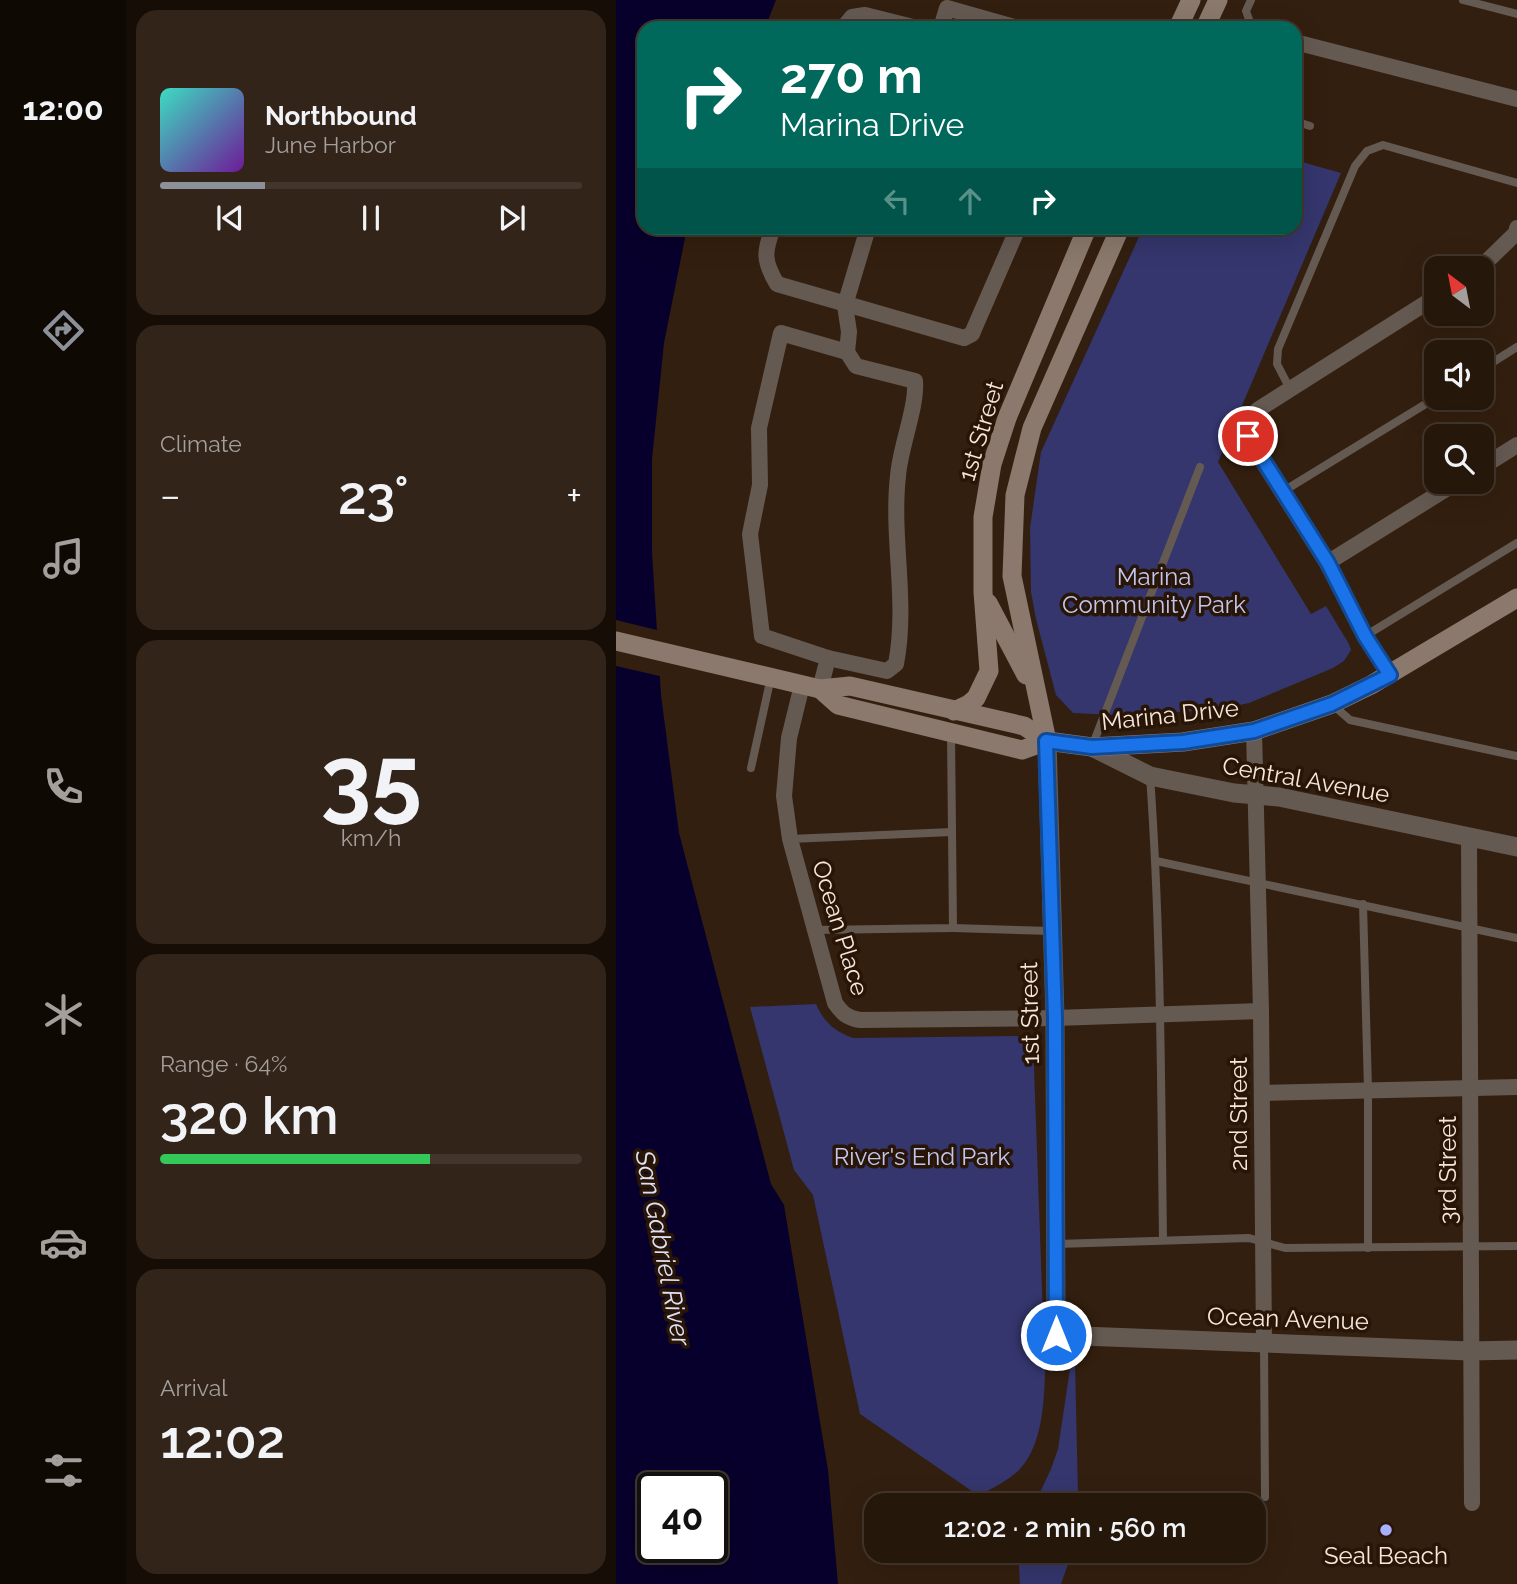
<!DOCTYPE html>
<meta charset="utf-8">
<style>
:root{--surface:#26170b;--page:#322419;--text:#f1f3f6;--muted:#a49f9d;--line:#42362c;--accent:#8c9099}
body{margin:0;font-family:Raleway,sans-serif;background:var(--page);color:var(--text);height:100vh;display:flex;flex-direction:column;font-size:26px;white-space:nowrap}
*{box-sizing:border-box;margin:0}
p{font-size:23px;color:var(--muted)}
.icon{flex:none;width:38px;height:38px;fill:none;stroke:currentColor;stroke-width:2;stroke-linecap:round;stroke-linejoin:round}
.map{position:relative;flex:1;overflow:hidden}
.sheet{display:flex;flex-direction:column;gap:10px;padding:10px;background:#150d06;width:490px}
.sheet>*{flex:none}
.banner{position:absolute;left:21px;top:21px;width:665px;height:214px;border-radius:21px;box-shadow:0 7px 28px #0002,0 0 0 2px var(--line);background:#00695c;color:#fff;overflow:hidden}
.needle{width:46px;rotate:328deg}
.buttons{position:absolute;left:808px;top:256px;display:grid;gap:14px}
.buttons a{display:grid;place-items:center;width:70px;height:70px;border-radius:14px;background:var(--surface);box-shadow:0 7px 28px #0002,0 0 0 2px var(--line);font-size:35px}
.speed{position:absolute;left:21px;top:1472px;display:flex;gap:14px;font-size:35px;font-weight:700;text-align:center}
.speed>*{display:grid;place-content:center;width:91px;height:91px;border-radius:50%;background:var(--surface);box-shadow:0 7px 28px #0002,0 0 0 2px var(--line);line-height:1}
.speed .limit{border:4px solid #111;border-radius:10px;background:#fff;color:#111}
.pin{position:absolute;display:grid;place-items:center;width:60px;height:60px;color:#fff;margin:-30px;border:4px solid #fff;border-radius:50%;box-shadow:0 2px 7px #0007}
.me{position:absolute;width:77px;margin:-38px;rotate:0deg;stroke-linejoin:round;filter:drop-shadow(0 0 5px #0008)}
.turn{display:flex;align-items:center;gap:24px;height:147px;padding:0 28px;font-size:32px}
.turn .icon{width:91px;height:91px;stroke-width:2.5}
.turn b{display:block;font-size:49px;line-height:60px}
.lanes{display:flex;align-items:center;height:66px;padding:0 28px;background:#0003;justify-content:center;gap:35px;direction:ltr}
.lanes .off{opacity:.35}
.big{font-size:52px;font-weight:600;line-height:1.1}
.sheet .tile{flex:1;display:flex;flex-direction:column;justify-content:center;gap:10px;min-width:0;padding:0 24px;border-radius:21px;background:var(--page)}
.sheet .dial{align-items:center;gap:0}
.dial b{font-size:91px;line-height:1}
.song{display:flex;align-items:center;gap:21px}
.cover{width:84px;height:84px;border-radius:10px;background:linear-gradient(135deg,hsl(170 70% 55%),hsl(280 70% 35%))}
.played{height:7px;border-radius:4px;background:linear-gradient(90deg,var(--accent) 25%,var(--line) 25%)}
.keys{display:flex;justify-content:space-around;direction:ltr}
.heat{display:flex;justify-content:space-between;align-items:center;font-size:38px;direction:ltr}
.charge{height:10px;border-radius:5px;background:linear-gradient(90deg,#34c759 64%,var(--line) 0)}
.trip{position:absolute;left:248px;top:1493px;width:402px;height:70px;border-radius:21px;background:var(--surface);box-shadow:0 7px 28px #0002,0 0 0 2px var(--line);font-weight:600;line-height:70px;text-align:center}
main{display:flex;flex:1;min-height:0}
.menu{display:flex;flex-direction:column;width:126px;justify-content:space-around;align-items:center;background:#0f0904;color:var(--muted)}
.menu .icon{width:49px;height:49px}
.menu .on{color:var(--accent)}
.menu b{font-size:32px;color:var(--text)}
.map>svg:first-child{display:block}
.green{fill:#34366d}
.water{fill:#07002c;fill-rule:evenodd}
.pier{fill:#331f0f}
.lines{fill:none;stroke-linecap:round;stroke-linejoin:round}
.service{stroke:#655a52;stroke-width:8}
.minor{stroke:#655a52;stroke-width:16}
.tertiary{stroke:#655a52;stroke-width:19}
.secondary{stroke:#8a796c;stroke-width:19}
.route-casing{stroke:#114b97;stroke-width:18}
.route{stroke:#1a73e8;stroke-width:12}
.poi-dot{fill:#a8b0fc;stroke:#281506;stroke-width:2.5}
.labels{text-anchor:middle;stroke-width:7;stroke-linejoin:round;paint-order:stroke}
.street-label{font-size:24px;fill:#f5e7dd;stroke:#281506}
.park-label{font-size:24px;fill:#c2c7ef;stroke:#281506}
.poi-label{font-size:24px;fill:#f5e7dd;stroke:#281506}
.water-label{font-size:26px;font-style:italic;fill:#dee1f5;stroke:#281506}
</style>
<main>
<nav class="menu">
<b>12:00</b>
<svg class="icon on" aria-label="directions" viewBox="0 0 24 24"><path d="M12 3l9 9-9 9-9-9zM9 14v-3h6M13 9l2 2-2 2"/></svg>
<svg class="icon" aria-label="music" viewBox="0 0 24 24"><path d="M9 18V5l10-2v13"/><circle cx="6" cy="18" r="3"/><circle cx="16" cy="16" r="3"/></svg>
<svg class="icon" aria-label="phone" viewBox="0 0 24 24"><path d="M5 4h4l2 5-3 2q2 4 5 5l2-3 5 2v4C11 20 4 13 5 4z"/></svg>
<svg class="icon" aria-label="climate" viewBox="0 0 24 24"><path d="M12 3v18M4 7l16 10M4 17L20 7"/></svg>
<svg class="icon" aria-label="car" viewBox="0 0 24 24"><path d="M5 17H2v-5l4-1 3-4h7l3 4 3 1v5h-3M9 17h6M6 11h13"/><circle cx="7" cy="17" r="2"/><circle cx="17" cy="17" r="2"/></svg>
<svg class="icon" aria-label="filters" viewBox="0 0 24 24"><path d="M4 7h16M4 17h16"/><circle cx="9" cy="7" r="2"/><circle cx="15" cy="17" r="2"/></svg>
</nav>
<section class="sheet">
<div class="tile">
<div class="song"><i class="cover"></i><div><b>Northbound</b><p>June Harbor</p></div></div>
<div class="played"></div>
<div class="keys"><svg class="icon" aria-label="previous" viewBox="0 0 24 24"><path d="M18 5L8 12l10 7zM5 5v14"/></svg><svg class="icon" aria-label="pause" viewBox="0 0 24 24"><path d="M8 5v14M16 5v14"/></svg><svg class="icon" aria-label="next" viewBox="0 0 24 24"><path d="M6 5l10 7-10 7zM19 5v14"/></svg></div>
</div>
<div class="tile"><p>Climate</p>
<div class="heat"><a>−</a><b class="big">23°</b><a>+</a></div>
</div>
<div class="tile dial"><b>35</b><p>km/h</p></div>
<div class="tile"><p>Range · 64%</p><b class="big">320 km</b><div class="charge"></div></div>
<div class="tile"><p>Arrival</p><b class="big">12:02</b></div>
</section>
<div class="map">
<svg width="901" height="1584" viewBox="0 0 901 1584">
<rect width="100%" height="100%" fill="#331f0f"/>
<g class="green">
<polygon points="679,160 725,173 602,462 695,614 710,606 733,644 735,650 728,661 717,668 633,703 599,710 499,715 457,713 440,695 420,619 415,592 414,528 425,452 527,228 679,228"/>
<path d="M200,1004C208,1022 218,1031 237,1038L412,1036L417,1040L429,1373C428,1404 426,1445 404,1469C394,1480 376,1488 363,1496L244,1414L197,1195L178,1170L134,1007Z"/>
<polygon points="455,1362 459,1362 462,1494 468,1505 418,1505 435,1469 442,1449"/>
<polygon points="402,1551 402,1550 462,1551 452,1564 445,1584 404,1584"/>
</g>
<path class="water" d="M0,0H160L149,28H28V228H71L48,343L36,459V552L45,695L63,833L155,1184L168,1205L212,1470L222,1584H0ZM37,1488H96V1547H37Z"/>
<polygon class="pier" points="0,620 45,631 48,677 0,666"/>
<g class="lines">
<g class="service">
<polyline points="635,0 630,11 636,28"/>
<polyline points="847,0 901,14"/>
<polyline points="679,121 694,126"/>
<polyline points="866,369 901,347"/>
<polyline points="674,389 661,364 662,349 739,166 751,151 767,145 901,183"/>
<polyline points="666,492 821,397"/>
<polyline points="749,636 901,543"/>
<polyline points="717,705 734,720 901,756"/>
<polyline points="477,744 584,467"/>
<polyline points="135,768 155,677"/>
<path d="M534,776C545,930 545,1085 547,1240"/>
<polyline points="174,839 336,832"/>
<polyline points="540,861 901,938"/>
<polyline points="747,904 752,1090 752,1248"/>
<polyline points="337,928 435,931"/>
<polyline points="198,930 337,928 335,734"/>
<polyline points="441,1244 633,1238 669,1248 901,1246"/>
<polyline points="648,1343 649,1497"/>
</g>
<g class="minor">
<polyline points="227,28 236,17 249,15 301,28"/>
<polyline points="325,28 331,8 402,28"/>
<polyline points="679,42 901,99"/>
<path d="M157,228C148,252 147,260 161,284L348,338L356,334L358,329L402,228"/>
<polyline points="864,268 900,233 901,228"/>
<path d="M165,333L231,352L240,366L299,381C301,408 284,447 282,476C275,538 292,602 280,664L271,671L212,658L146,636L134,534L144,485L143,428Z"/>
<polyline points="231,352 233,332 229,305 252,228"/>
<polyline points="866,467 901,445"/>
<polyline points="711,563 843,481"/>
<path d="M774,675L749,636L711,563L635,443C629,429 631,418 643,409L821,296"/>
<path d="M186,685L173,738L168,796L174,839L219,1003C226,1013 231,1018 244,1020L439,1018L645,1011"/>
<polyline points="204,689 212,658"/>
<polyline points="638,731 645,1011 648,1343"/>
<polyline points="853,836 856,1503"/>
<polyline points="646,1093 901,1087"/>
</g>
<g class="tertiary">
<polyline points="431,741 439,1018 440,1335 854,1351 901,1350"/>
<polyline points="476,747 534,776 618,793 663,797 901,847"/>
</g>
<g class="secondary">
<polyline points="562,28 575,0"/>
<polyline points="589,28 602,0"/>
<polyline points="372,603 410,675"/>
<polyline points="0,641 204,689 234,686 408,726 431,741 476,747 567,742 638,731 716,704 755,685 901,598"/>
<polyline points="204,689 222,705 406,750 431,741"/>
<polyline points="338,711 353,704 360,698 373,671 367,592 367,517 376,464 391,418 471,228"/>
<polyline points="431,741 396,576 399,495 416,428 504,228"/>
</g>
</g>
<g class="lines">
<defs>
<polyline id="route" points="440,1335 439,1018 430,741 476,747 567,742 638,731 716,704 774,675 749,636 712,563 632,436"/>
</defs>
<use href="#route" class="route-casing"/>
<use href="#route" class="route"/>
</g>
<circle class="poi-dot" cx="770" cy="1530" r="7"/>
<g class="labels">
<g class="street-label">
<text transform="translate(365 431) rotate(-73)" y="8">1st Street</text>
<text transform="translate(554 715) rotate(-6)" y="8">Marina Drive</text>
<text transform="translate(690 780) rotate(10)" y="8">Central Avenue</text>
<text transform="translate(224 928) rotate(73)" y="8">Ocean Place</text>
<text transform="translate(414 1013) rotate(-91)" y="8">1st Street</text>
<text transform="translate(623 1114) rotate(-90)" y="8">2nd Street</text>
<text transform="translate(832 1170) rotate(-90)" y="8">3rd Street</text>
<text transform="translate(672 1319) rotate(2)" y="8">Ocean Avenue</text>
</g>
<g class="park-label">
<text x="538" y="585">Marina<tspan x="538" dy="28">Community Park</tspan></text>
<text x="306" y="1165">River's End Park</text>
</g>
<g class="poi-label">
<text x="770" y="1564">Seal Beach</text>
</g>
<g class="water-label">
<text transform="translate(47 1248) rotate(79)" y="9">San Gabriel River</text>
</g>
</g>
</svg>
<div class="buttons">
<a><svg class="needle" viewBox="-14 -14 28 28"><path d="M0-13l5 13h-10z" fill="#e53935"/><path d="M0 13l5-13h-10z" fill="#a49f9d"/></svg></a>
<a><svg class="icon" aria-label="sound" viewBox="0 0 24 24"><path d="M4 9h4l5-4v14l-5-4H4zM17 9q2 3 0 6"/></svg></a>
<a><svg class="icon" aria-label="search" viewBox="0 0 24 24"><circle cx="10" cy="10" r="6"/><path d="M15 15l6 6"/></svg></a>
</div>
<div class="speed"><div class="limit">40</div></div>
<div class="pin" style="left:632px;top:436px;background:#d93025"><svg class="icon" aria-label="arrive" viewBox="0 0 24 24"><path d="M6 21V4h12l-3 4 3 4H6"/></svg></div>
<svg class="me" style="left:440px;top:1335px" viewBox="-20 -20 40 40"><circle r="17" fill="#1a73e8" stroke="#fff" stroke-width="3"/><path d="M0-11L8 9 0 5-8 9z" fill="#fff"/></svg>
<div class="trip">12:02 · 2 min · 560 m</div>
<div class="banner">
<div class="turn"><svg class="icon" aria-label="right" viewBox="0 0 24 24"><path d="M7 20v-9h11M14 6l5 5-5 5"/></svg><div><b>270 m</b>Marina Drive</div></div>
<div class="lanes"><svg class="icon off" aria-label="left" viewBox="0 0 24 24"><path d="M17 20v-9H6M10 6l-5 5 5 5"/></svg><svg class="icon off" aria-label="ahead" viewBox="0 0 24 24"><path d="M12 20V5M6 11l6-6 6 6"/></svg><svg class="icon" aria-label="right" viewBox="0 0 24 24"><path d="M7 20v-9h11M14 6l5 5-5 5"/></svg></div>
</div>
</div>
</main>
